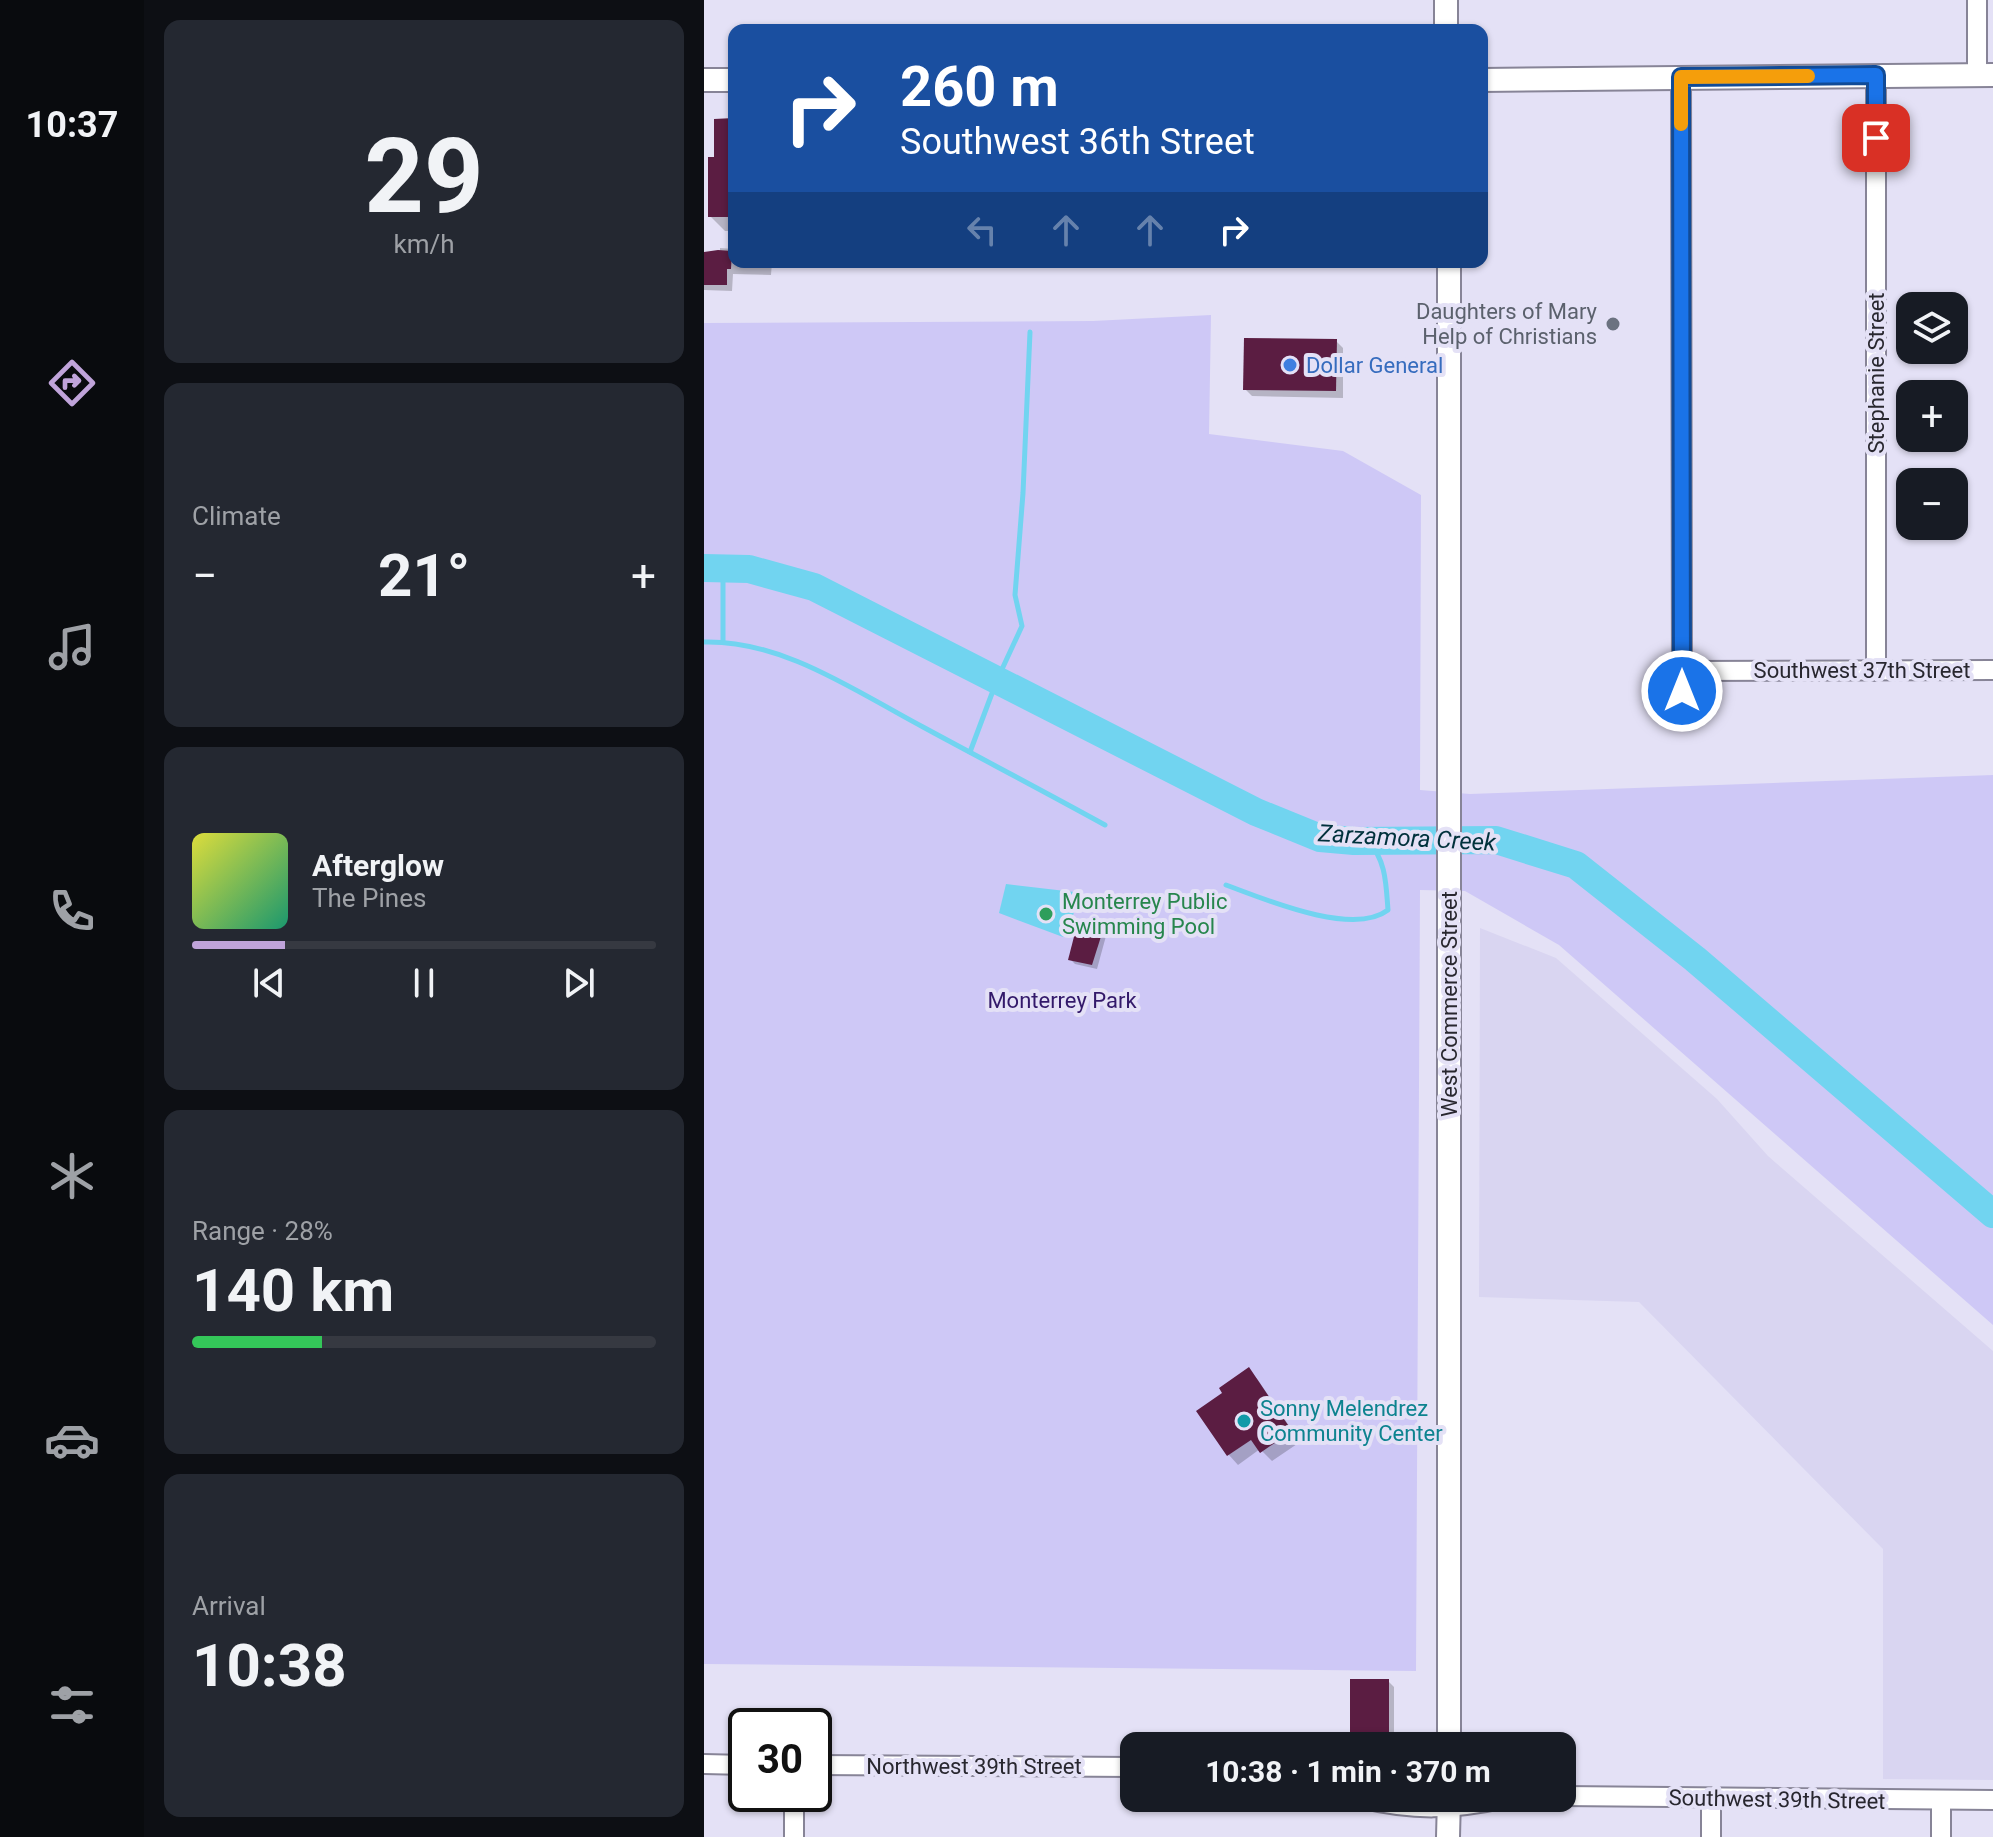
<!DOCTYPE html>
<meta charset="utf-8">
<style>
:root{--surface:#171b24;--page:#242831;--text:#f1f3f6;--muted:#9ea1a6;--line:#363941;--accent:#c0a4da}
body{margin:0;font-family:Roboto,sans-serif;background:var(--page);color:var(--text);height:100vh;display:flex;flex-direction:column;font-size:30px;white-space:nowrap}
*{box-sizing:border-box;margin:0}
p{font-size:26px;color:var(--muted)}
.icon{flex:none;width:44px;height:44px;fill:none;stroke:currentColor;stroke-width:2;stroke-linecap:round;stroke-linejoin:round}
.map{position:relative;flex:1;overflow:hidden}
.sheet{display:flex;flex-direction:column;gap:20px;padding:20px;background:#0d0f14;width:560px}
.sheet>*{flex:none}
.guide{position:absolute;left:24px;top:24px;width:760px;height:244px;border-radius:16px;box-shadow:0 2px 6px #0004;background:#1a4fa0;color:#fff;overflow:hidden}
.tools{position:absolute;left:1192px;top:292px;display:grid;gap:16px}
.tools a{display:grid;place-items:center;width:72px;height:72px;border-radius:16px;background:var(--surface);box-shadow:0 2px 6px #0004;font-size:40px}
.speed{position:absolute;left:24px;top:1708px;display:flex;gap:16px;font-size:40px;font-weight:700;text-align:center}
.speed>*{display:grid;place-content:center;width:104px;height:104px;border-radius:50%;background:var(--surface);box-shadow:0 2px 6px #0004;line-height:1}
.speed .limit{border:4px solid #111;border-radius:12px;background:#fff;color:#111}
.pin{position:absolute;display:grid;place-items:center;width:68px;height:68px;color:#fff;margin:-34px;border-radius:16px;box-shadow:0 4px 12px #0006}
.me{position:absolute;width:88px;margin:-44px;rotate:0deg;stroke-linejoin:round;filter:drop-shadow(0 0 6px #0008)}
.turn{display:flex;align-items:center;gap:28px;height:168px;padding:0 40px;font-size:36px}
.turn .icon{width:104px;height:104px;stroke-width:2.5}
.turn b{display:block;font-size:56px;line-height:68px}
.lanes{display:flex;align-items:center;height:76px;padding:0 40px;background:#0003;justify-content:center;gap:40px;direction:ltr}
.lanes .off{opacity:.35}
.big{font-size:60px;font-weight:700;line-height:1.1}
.sheet .tile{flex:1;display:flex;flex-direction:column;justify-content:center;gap:12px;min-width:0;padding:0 28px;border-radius:16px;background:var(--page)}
.sheet .dial{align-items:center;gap:0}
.dial b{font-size:104px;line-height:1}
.song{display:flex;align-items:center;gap:24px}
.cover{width:96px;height:96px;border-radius:12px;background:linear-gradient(135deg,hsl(60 70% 55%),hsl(160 70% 35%))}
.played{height:8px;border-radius:4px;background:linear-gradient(90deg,var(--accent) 20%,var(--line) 20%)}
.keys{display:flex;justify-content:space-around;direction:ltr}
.heat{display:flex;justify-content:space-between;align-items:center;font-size:44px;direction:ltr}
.charge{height:12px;border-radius:6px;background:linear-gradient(90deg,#34c759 28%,var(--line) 0)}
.trip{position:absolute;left:416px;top:1732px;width:456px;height:80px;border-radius:16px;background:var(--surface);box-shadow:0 2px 6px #0004;font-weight:700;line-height:80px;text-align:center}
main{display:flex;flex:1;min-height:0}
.tabs{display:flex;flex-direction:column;width:144px;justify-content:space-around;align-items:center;background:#090b0e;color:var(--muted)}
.tabs .icon{width:56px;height:56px}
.tabs .current{color:var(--accent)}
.tabs b{font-size:36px;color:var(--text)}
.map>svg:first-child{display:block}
.built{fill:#d9d5f1}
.green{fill:#cec8f6}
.water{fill:#71d4f0}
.shadow{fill:#0003}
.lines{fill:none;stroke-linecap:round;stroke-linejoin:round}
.stream{stroke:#71d4f0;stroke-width:5}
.river{stroke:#71d4f0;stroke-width:28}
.building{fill:#5b1d42}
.minor-casing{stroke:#878497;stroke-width:22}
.major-casing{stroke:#878497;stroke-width:26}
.minor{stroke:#fff;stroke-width:18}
.major{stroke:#fff;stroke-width:22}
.route-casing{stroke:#114b97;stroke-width:20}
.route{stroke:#1a73e8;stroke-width:14}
.slow{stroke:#f59e0b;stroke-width:14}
.worship-dot{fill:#6b7280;stroke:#e4e1f6;stroke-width:3}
.shop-dot{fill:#3f7fe0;stroke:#e4e1f6;stroke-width:3}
.leisure-dot{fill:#2e9e5b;stroke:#e4e1f6;stroke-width:3}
.culture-dot{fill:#0f9aa8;stroke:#e4e1f6;stroke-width:3}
.labels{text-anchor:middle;stroke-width:8;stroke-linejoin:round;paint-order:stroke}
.worship-label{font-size:22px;fill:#5b616d;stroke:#e4e1f6;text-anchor:end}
.shop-label{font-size:22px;fill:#366cbe;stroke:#e4e1f6;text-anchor:start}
.street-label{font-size:22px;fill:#28272f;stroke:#e4e1f6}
.leisure-label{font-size:22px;fill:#27864d;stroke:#e4e1f6;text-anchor:start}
.park-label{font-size:22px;fill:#33196a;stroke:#e4e1f6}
.culture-label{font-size:22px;fill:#0d838f;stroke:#e4e1f6;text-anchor:start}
.water-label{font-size:24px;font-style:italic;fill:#00313c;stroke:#e4e1f6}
</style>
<main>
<nav class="tabs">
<b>10:37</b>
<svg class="icon current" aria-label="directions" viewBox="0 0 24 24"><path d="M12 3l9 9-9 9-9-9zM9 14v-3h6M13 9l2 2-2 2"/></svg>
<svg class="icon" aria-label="music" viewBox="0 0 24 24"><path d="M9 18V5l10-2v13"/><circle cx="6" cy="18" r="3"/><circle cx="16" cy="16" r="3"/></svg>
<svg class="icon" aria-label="phone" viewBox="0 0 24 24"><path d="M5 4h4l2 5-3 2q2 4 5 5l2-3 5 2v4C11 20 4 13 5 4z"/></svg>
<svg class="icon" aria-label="climate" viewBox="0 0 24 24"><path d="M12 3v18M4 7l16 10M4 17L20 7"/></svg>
<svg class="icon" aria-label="car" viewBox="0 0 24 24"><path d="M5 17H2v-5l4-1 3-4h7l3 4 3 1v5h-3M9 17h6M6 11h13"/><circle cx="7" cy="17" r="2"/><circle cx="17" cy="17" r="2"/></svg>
<svg class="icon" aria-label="filters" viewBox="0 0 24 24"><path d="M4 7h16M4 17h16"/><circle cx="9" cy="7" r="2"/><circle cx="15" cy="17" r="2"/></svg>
</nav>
<section class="sheet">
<div class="tile dial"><b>29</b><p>km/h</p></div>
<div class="tile"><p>Climate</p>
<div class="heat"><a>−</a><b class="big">21°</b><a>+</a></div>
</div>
<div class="tile">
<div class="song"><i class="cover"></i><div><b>Afterglow</b><p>The Pines</p></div></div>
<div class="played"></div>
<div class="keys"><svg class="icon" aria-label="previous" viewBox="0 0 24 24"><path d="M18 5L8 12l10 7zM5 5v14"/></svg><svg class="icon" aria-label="pause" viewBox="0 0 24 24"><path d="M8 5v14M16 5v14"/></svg><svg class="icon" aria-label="next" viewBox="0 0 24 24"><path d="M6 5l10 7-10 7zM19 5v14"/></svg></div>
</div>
<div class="tile"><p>Range · 28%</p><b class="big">140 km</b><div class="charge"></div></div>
<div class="tile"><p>Arrival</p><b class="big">10:38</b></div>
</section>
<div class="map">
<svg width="1289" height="1837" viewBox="0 0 1289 1837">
<rect width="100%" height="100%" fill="#e4e1f6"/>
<polygon class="built" points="776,928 852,958 1013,1099 1064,1156 1289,1351 1289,1780 1179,1779 1179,1549 935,1302 775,1297"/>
<polygon class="green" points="507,315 505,434 639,451 717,495 716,790 766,794 1289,775 1289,1325 855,945 761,891 716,890 712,1671 0,1664 0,323 389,321"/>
<polygon class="water" points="302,884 370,892 374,898 364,933 359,937 295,913"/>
<g class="shadow">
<polygon points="30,120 30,231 21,231 6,216 12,159"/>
<polygon points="16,248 30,249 30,262 68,262 67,275 29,274 28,291 0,290 0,254 16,254"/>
<polygon points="632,341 639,348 639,398 548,396 541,389"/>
<polygon points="398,932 402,936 393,969 371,964 366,959"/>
<polygon points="545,1370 554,1380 596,1442 568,1461 556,1449 534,1465 525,1455 495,1412 521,1394"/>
<polygon points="684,1681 690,1687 690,1746 650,1746 648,1744"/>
</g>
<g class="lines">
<g class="stream">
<polyline points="19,641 19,569"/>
<path d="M0,642C79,640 151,691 219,727C280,760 341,792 401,825"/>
<polyline points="266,752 293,680 318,626 311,595 319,493 326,332"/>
<path d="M522,885C560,899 649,937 684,910C682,884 682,860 664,841"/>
</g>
<polyline class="river" points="0,568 45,569 110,587 552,812 616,838 650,841 792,840 872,865 991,959 1289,1214"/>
</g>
<g class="building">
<polygon points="30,118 30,140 26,140 26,217 4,217 4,157 10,157 10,119"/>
<polygon points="14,250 28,251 27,269 23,269 23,285 0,285 0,252"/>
<polygon points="540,338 633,339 632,391 539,390"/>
<polygon points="373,925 399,930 388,965 364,960"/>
<polygon points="545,1367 588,1431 556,1453 547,1440 523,1456 492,1411 518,1393 515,1388"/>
<polygon points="646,1679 685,1679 685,1746 646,1745"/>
</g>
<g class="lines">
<defs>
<g id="minor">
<polyline points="1273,75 1273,0"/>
<polyline points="977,77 978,691"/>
<polyline points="978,671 1289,670"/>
<polyline points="1172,671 1172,75"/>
<polyline points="0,1764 42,1765"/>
<polyline points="110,1765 430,1767"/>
<polyline points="90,1794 90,1837"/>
<polyline points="858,1796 1289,1800"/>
<path d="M656,1798C710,1811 748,1810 802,1798"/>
<polyline points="1007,1799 1007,1837"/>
<polyline points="1237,1801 1237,1837"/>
</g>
<g id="major">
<polyline points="742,30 742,0"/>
<polyline points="0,80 30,80"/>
<polyline points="778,80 1289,75"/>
<polyline points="745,1746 745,262"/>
<polyline points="744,1837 745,1798"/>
</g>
</defs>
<use href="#minor" class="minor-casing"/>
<use href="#major" class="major-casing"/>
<use href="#minor" class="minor"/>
<use href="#major" class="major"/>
</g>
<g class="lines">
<defs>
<polyline id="route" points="978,691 977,77 1172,75 1172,138"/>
</defs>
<use href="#route" class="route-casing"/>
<use href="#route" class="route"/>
<polyline class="slow" points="977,124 977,77 1104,76"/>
</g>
<circle class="worship-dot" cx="909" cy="324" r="8"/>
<circle class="shop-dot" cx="586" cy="365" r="8"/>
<circle class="leisure-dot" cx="342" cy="914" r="8"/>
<circle class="culture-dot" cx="540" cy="1421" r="8"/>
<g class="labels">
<g class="worship-label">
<text x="893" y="319">Daughters of Mary<tspan x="893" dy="25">Help of Christians</tspan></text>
</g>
<g class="shop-label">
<text x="602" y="373">Dollar General</text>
</g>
<g class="street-label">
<text transform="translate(1172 373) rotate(-90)" y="8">Stephanie Street</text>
<text x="1158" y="678">Southwest 37th Street</text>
<text transform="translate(745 1004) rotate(-90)" y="8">West Commerce Street</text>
<text x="270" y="1774">Northwest 39th Street</text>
<text transform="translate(1073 1799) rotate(1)" y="8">Southwest 39th Street</text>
</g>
<g class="leisure-label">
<text x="358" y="909">Monterrey Public<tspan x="358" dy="25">Swimming Pool</tspan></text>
</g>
<g class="park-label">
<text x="358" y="1008">Monterrey Park</text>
</g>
<g class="culture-label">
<text x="556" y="1416">Sonny Melendrez<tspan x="556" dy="25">Community Center</tspan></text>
</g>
<g class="water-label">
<text transform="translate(703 838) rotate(3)" y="8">Zarzamora Creek</text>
</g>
</g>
</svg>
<div class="tools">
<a><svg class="icon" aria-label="layers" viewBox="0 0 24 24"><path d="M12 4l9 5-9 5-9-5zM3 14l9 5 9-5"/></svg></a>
<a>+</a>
<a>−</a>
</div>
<div class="speed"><div class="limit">30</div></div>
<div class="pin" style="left:1172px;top:138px;background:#d93025"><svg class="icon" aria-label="arrive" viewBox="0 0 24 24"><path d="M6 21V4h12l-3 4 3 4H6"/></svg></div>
<svg class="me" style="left:978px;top:691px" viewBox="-20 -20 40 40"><circle r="17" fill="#1a73e8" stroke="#fff" stroke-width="3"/><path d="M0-11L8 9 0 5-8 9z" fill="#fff"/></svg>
<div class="trip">10:38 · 1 min · 370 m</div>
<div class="guide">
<div class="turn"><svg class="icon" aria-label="right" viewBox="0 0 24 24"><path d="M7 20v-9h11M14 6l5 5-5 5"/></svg><div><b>260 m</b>Southwest 36th Street</div></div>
<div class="lanes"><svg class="icon off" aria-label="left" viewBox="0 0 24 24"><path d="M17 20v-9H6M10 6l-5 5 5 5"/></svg><svg class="icon off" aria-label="ahead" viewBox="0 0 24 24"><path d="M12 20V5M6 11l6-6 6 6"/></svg><svg class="icon off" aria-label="ahead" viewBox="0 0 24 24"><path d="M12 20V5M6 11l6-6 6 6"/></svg><svg class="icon" aria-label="right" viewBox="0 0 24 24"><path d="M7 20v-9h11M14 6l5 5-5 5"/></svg></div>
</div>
</div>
</main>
